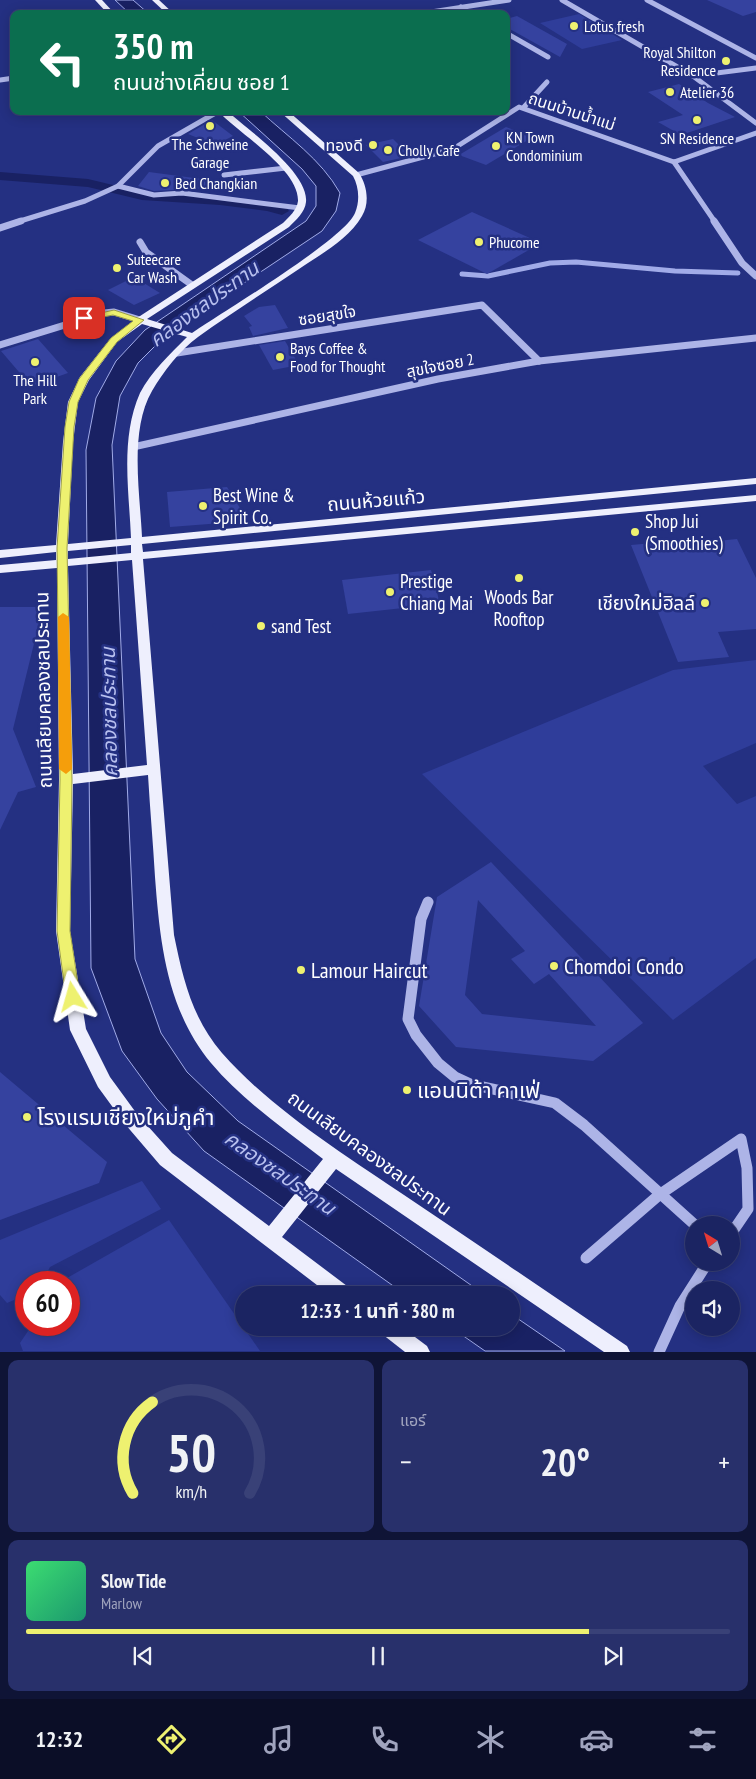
<!DOCTYPE html>
<html lang="th">
<meta charset="utf-8">
<style>
:root{--surface:#1b2462;--page:#28306b;--text:#f1f3f6;--muted:#a0a4be;--line:#394177;--accent:#eef170}
body{margin:0;font-family:"PT Sans Narrow","Noto Sans Thai",sans-serif;background:var(--page);color:var(--text);height:100vh;display:flex;flex-direction:column;font-size:19px;white-space:nowrap}
*{box-sizing:border-box;margin:0}
p{font-size:16px;color:var(--muted)}
.icon{flex:none;width:28px;height:28px;fill:none;stroke:currentColor;stroke-width:2;stroke-linecap:round;stroke-linejoin:round}
.map{position:relative;height:1352px;overflow:hidden}
.panel{display:flex;flex-direction:column;gap:8px;padding:8px;background:#0f1436;flex:1}
.panel>*{flex:none}
.hud{position:absolute;left:10px;top:10px;width:500px;height:105px;border-radius:10px;box-shadow:0 2px 12px #0003,0 0 0 1px var(--line);background:#0b6e4f;color:#fff;overflow:hidden}
.needle{width:32px;rotate:322deg}
.buttons{position:absolute;left:685px;top:1216px;display:grid;gap:10px}
.buttons a{display:grid;place-items:center;width:55px;height:55px;border-radius:50%;background:var(--surface);box-shadow:0 2px 12px #0003,0 0 0 1px var(--line);font-size:25px}
.speed{position:absolute;left:15px;top:1271px;display:flex;gap:10px;font-size:25px;font-weight:700;text-align:center}
.speed>*{display:grid;place-content:center;width:65px;height:65px;border-radius:50%;background:var(--surface);box-shadow:0 2px 12px #0003,0 0 0 1px var(--line);line-height:1}
.speed .limit{border:8px solid #d22;background:#fff;color:#111}
.pin{position:absolute;display:grid;place-items:center;width:42px;height:42px;color:#fff;margin:-21px;border-radius:10px;box-shadow:0 2px 8px #0006}
.me{position:absolute;width:55px;margin:-28px;rotate:352deg;stroke-linejoin:round;filter:drop-shadow(0 0 4px #0008)}
.turn{display:flex;align-items:center;gap:18px;height:105px;padding:0 20px;font-size:22px}
.turn .icon{width:65px;height:65px;stroke-width:2.5}
.turn b{display:block;font-size:35px;line-height:42px}
.big{font-size:38px;font-weight:700;line-height:1.1}
.panel .tile{flex:1;display:flex;flex-direction:column;justify-content:center;gap:8px;min-width:0;padding:0 18px;border-radius:10px;background:var(--page)}
.panel .dial{align-items:center;gap:0}
.dial svg{height:130px;overflow:visible;fill:none;stroke:var(--line);stroke-width:7;stroke-linecap:round;text-anchor:middle}
.dial text{fill:var(--text);stroke:none}
.song{display:flex;align-items:center;gap:15px}
.cover{width:60px;height:60px;border-radius:8px;background:linear-gradient(135deg,hsl(140 70% 55%),hsl(160 70% 35%))}
.played{height:5px;border-radius:2px;background:linear-gradient(90deg,var(--accent) 80%,var(--line) 80%)}
.keys{display:flex;justify-content:space-around;direction:ltr}
.heat{display:flex;justify-content:space-between;align-items:center;font-size:28px;direction:ltr}
.panel .tiles{flex:1;display:grid;gap:8px;grid-template-columns:1fr 1fr}
.tile:last-child{grid-column:span 2}
.trip{position:absolute;left:235px;top:1286px;width:285px;height:50px;border-radius:25px;background:var(--surface);box-shadow:0 2px 12px #0003,0 0 0 1px var(--line);font-weight:700;line-height:50px;text-align:center}
.menu{display:flex;height:80px;justify-content:space-around;align-items:center;background:#0b0e27;color:var(--muted)}
.menu .icon{width:35px;height:35px}
.menu .current{color:var(--accent)}
.menu b{font-size:22px;color:var(--text)}
.map>svg:first-child{display:block}
.green{fill:#2f3d9a}
.water{fill:#192163;stroke:#a1abe8}
.lines{fill:none;stroke-linecap:round;stroke-linejoin:round}
.stream{stroke:#a1abe8;stroke-width:5}
.canal{fill:#192163;fill-rule:evenodd}
.building{fill:#35429f;fill-rule:evenodd}
.minor-far2{stroke:#adb4e7;stroke-width:5}
.minor-far1{stroke:#adb4e7;stroke-width:7}
.minor{stroke:#adb4e7;stroke-width:11}
.major{fill:#eeeffd;fill-rule:evenodd}
.route{fill:#eef170;stroke:#9b9d49}
.slow{fill:#f59e0b}
.poi-dot{fill:#eef170;stroke:#243082;stroke-width:2}
.labels{text-anchor:middle;stroke-width:5;stroke-linejoin:round;paint-order:stroke}
.far-poi-label{font-size:16px;fill:#fff;stroke:#243082;text-anchor:start}
.far-street-label{font-size:16px;fill:#fff;stroke:#243082}
.poi-label{font-size:19px;fill:#fff;stroke:#243082;text-anchor:start}
.street-label{font-size:19px;fill:#fff;stroke:#243082}
.water-label{font-size:20px;font-style:italic;fill:#b8c0ef;stroke:#243082}
.near-poi-label{font-size:22px;fill:#fff;stroke:#243082;text-anchor:start}
</style>
<div class="map">
<svg width="756" height="1352" viewBox="0 0 756 1352">
<rect width="100%" height="100%" fill="#243082"/>
<g class="green">
<polygon points="579,14 622,40 582,49 540,23"/>
<polygon points="756,660 756,743 703,766 737,804 756,796 756,958 673,1020 422,774 673,670"/>
<polygon points="142,1181 161,1209 50,1267 42,1282 26,1282 26,1295 7,1303 0,1295 0,1240"/>
<polygon points="169,1220 260,1351 23,1351 20,1343 32,1325 69,1325 69,1282 60,1282"/>
</g>
<g class="water">
<polygon points="115,0 133,0 149,14 130,14"/>
<path d="M238,111H260C288,137 321,159 340,193L336,211L322,231L166,335L138,363L120,396L112,445L135,959L161,1033L187,1072L238,1121L485,1295H406L204,1151L157,1099L122,1051L91,968L86,450L96,398L116,361L145,330L306,221L316,206V186L302,169Z"/>
<polygon points="511,1314 565,1351 485,1351 452,1328 511,1328"/>
</g>
<g class="lines">
<polyline class="stream" points="462,274 488,276 550,263 576,262 675,271 738,273"/>
<polygon class="canal" points="0,172 88,179 142,192 269,203 287,208 289,211 282,215 267,211 220,205 142,200 88,187 0,180"/>
</g>
<g class="building">
<polygon points="707,0 756,0 756,12 743,16"/>
<polygon points="517,16 567,44 560,57 506,27 506,19"/>
<polygon points="679,84 708,103 735,117 681,135 658,122 683,115 648,92"/>
<polygon points="212,120 233,136 215,145 188,134"/>
<polygon points="506,127 533,137 486,165 459,155"/>
<polygon points="393,139 410,156 383,162 366,145"/>
<polygon points="149,172 209,180 209,188 154,191 138,186"/>
<polygon points="472,212 541,243 487,274 418,240"/>
<polygon points="134,277 160,293 134,305 108,290"/>
<polygon points="275,305 288,328 253,336 249,327 252,326 244,316 259,307"/>
<polygon points="38,339 68,373 31,386 1,351"/>
<polygon points="285,341 299,365 273,370 259,345"/>
<polygon points="227,487 248,521 170,527 167,492"/>
<polygon points="737,539 756,578 756,629 718,632 729,657 678,662 631,545 676,541 678,545"/>
<polygon points="431,570 440,604 348,614 342,580"/>
<polygon points="0,607 43,607 13,729 36,787 18,792 0,830"/>
<path d="M491,862L643,1023L593,1061L456,1047L419,1006L437,897ZM478,900L525,951L511,959L534,984L549,974L596,1026L482,1014L465,995Z"/>
<polygon points="0,1072 107,1162 99,1183 0,1220"/>
</g>
<g class="lines">
<g class="minor-far2">
<polyline points="562,0 693,76 756,123"/>
<polyline points="647,0 756,58"/>
<polyline points="461,7 472,14"/>
<polyline points="418,14 509,0"/>
<polyline points="506,33 548,57"/>
<polyline points="693,76 756,68"/>
<polyline points="0,80 14,78"/>
<polyline points="524,107 547,82"/>
<polyline points="674,162 715,222"/>
<polyline points="224,175 286,168"/>
<polyline points="356,175 453,149 519,107 674,162 756,133"/>
<polyline points="118,186 154,195 182,193 300,208"/>
<polyline points="17,222 85,201 118,186 158,146 219,111"/>
</g>
<g class="minor-far1">
<polyline points="714,221 742,263 756,276"/>
<polyline points="0,228 21,221"/>
<polyline points="140,242 146,252 192,285"/>
<polyline points="0,345 104,313 114,312 140,320"/>
<polyline points="177,353 482,305 539,361"/>
<polyline points="133,447 438,379 539,361 756,338"/>
</g>
<g class="minor">
<polyline points="428,902 421,919 408,1019 416,1035 438,1063 455,1077 470,1084 555,1103 584,1125 695,1225"/>
<polyline points="586,1258 659,1195 741,1139 747,1168 748,1209 731,1234"/>
<polyline points="659,1352 680,1306 708,1262"/>
</g>
<g class="major">
<polygon points="95,0 102,0 115,14 108,14"/>
<polygon points="152,0 159,0 174,14 167,14"/>
<path d="M218,111H227C247,129 309,172 306,202C305,212 296,220 289,227L147,319L192,333C221,313 345,239 355,213C360,201 359,187 353,176L279,111H288L359,173C367,185 370,203 362,216C348,240 321,254 299,269C265,292 231,313 198,337C180,350 163,372 152,391C129,431 140,493 142,537L756,478V484L142,544L143,552L756,495V501L143,559L174,935C183,979 192,1018 222,1053C271,1109 346,1156 407,1197C481,1247 554,1296 627,1346L630,1352H604L336,1169L282,1237L351,1289L354,1295H330L160,1165L125,1124L98,1087L70,1030L56,931L59,780L57,568L0,573V565L56,560V552L0,558V550L56,545L63,442L68,402L80,377L111,338L137,318L283,223C289,217 297,210 298,201C299,169 238,133 218,111ZM142,324L187,337C170,354 151,372 140,393C120,438 129,490 131,538L68,544L73,442L78,402L89,380L117,342ZM131,545V553L68,559V551ZM132,560L147,765L73,774L68,566ZM148,775C150,809 153,843 155,877C160,943 167,1010 211,1063C242,1100 284,1129 323,1159L269,1226L172,1153L137,1114L110,1077L86,1029L70,931L73,784Z"/>
<polygon points="379,1328 403,1328 427,1346 430,1352 405,1352 382,1334"/>
</g>
</g>
<polygon class="route" points="114,310 144,320 117,342 88,380 78,402 74,427 67,548 72,780 70,931 80,997 78,1001 73,1003 68,1001 66,997 57,931 60,780 57,548 65,427 69,402 79,379 111,338 133,321 113,315 84,321 79,318"/>
<polygon class="slow" points="63,613 69,617 72,769 66,774 59,769 58,617"/>
<g class="poi-dot">
<circle cx="574" cy="26" r="5"/>
<circle cx="726" cy="61" r="5"/>
<circle cx="670" cy="92" r="5"/>
<circle cx="697" cy="120" r="5"/>
<circle cx="210" cy="126" r="5"/>
<circle cx="373" cy="145" r="5"/>
<circle cx="496" cy="146" r="5"/>
<circle cx="388" cy="150" r="5"/>
<circle cx="165" cy="183" r="5"/>
<circle cx="479" cy="242" r="5"/>
<circle cx="117" cy="268" r="5"/>
<circle cx="280" cy="357" r="5"/>
<circle cx="35" cy="362" r="5"/>
<circle cx="203" cy="506" r="5"/>
<circle cx="635" cy="532" r="5"/>
<circle cx="519" cy="578" r="5"/>
<circle cx="390" cy="592" r="5"/>
<circle cx="705" cy="603" r="5"/>
<circle cx="261" cy="626" r="5"/>
<circle cx="554" cy="966" r="5"/>
<circle cx="301" cy="970" r="5"/>
<circle cx="407" cy="1090" r="5"/>
<circle cx="27" cy="1117" r="5"/>
</g>
<g class="labels">
<g class="far-poi-label">
<text x="584" y="32">Lotus fresh</text>
<text x="716" y="58" text-anchor="end">Royal Shilton<tspan x="716" dy="18">Residence</tspan></text>
<text x="680" y="98">Atelier 36</text>
<text x="506" y="143">KN Town<tspan x="506" dy="18">Condominium</tspan></text>
<text x="697" y="144" text-anchor="middle">SN Residence</text>
<text x="210" y="150" text-anchor="middle">The Schweine<tspan x="210" dy="18">Garage</tspan></text>
<text x="363" y="151" text-anchor="end">ทองดี</text>
<text x="398" y="156">Cholly Cafe</text>
<text x="175" y="189">Bed Changkian</text>
<text x="489" y="248">Phucome</text>
<text x="127" y="265">Suteecare<tspan x="127" dy="18">Car Wash</tspan></text>
<text x="290" y="354">Bays Coffee &amp;<tspan x="290" dy="18">Food for Thought</tspan></text>
<text x="35" y="386" text-anchor="middle">The Hill<tspan x="35" dy="18">Park</tspan></text>
</g>
<g class="far-street-label">
<text transform="translate(572 111) rotate(18)" y="6">ถนนบ้านน้ำแม่</text>
<text transform="translate(327 315) rotate(-9)" y="6">ซอยสุขใจ</text>
<text transform="translate(440 365) rotate(-11)" y="6">สุขใจซอย 2</text>
</g>
<g class="poi-label">
<text x="213" y="502">Best Wine &amp;<tspan x="213" dy="22">Spirit Co.</tspan></text>
<text x="645" y="528">Shop Jui<tspan x="645" dy="22">(Smoothies)</tspan></text>
<text x="400" y="588">Prestige<tspan x="400" dy="22">Chiang Mai</tspan></text>
<text x="519" y="604" text-anchor="middle">Woods Bar<tspan x="519" dy="22">Rooftop</tspan></text>
<text x="695" y="610" text-anchor="end">เชียงใหม่ฮิลล์</text>
<text x="271" y="633">sand Test</text>
</g>
<g class="street-label">
<text transform="translate(376 500) rotate(-5)" y="7">ถนนห้วยแก้ว</text>
<text transform="translate(43 690) rotate(-91)" y="7">ถนนเลียบคลองชลประทาน</text>
<text transform="translate(370 1153) rotate(36)" y="7">ถนนเลียบคลองชลประทาน</text>
</g>
<g class="water-label">
<text transform="translate(204 304) rotate(-36)" y="7">คลองชลประทาน</text>
<text transform="translate(109 712) rotate(-91)" y="7">คลองชลประทาน</text>
<text transform="translate(280 1173) rotate(35)" y="7">คลองชลประทาน</text>
</g>
<g class="near-poi-label">
<text x="564" y="974">Chomdoi Condo</text>
<text x="311" y="978">Lamour Haircut</text>
<text x="417" y="1098">แอนนิต้า คาเฟ่</text>
<text x="37" y="1125">โรงแรมเชียงใหม่ภูคำ</text>
</g>
</g>
</svg>
<div class="buttons">
<a><svg class="needle" viewBox="-14 -14 28 28"><path d="M0-13l5 13h-10z" fill="#e53935"/><path d="M0 13l5-13h-10z" fill="#a0a4be"/></svg></a>
<a><svg class="icon" aria-label="sound" viewBox="0 0 24 24"><path d="M4 9h4l5-4v14l-5-4H4zM17 9q2 3 0 6"/></svg></a>
</div>
<div class="speed"><div class="limit">60</div></div>
<div class="pin" style="left:84px;top:318px;background:#d93025"><svg class="icon" aria-label="arrive" viewBox="0 0 24 24"><path d="M6 21V4h12l-3 4 3 4H6"/></svg></div>
<svg class="me" style="left:73px;top:997px" viewBox="-20 -20 40 40"><path d="M0-17L14 15 0 8-14 15z" fill="#eef170" stroke="#fff" stroke-width="4"/></svg>
<div class="trip">12:33 · 1 นาที · 380 m</div>
<div class="hud">
<div class="turn"><svg class="icon" aria-label="left" viewBox="0 0 24 24"><path d="M17 20v-9H6M10 6l-5 5 5 5"/></svg><div><b>350 m</b>ถนนช่างเคี่ยน ซอย 1</div></div>
</div>
</div>
<section class="panel">
<div class="tiles">
<div class="tile dial"><svg viewBox="0 0 100 80">
<path d="M14 69A42 42 0 1 1 86 69"/>
<path d="M14 69A42 42 0 0 1 26 13" stroke="#eef170"/>
<text x="50" y="56" font-size="32" font-weight="700">50</text>
<text x="50" y="72" font-size="11">km/h</text>
</svg></div>
<div class="tile"><p>แอร์</p>
<div class="heat"><a>−</a><b class="big">20°</b><a>+</a></div>
</div>
<div class="tile">
<div class="song"><i class="cover"></i><div><b>Slow Tide</b><p>Marlow</p></div></div>
<div class="played"></div>
<div class="keys"><svg class="icon" aria-label="previous" viewBox="0 0 24 24"><path d="M18 5L8 12l10 7zM5 5v14"/></svg><svg class="icon" aria-label="pause" viewBox="0 0 24 24"><path d="M8 5v14M16 5v14"/></svg><svg class="icon" aria-label="next" viewBox="0 0 24 24"><path d="M6 5l10 7-10 7zM19 5v14"/></svg></div>
</div>
</div>
</section>
<nav class="menu">
<b>12:32</b>
<svg class="icon current" aria-label="directions" viewBox="0 0 24 24"><path d="M12 3l9 9-9 9-9-9zM9 14v-3h6M13 9l2 2-2 2"/></svg>
<svg class="icon" aria-label="music" viewBox="0 0 24 24"><path d="M9 18V5l10-2v13"/><circle cx="6" cy="18" r="3"/><circle cx="16" cy="16" r="3"/></svg>
<svg class="icon" aria-label="phone" viewBox="0 0 24 24"><path d="M5 4h4l2 5-3 2q2 4 5 5l2-3 5 2v4C11 20 4 13 5 4z"/></svg>
<svg class="icon" aria-label="climate" viewBox="0 0 24 24"><path d="M12 3v18M4 7l16 10M4 17L20 7"/></svg>
<svg class="icon" aria-label="car" viewBox="0 0 24 24"><path d="M5 17H2v-5l4-1 3-4h7l3 4 3 1v5h-3M9 17h6M6 11h13"/><circle cx="7" cy="17" r="2"/><circle cx="17" cy="17" r="2"/></svg>
<svg class="icon" aria-label="filters" viewBox="0 0 24 24"><path d="M4 7h16M4 17h16"/><circle cx="9" cy="7" r="2"/><circle cx="15" cy="17" r="2"/></svg>
</nav>
